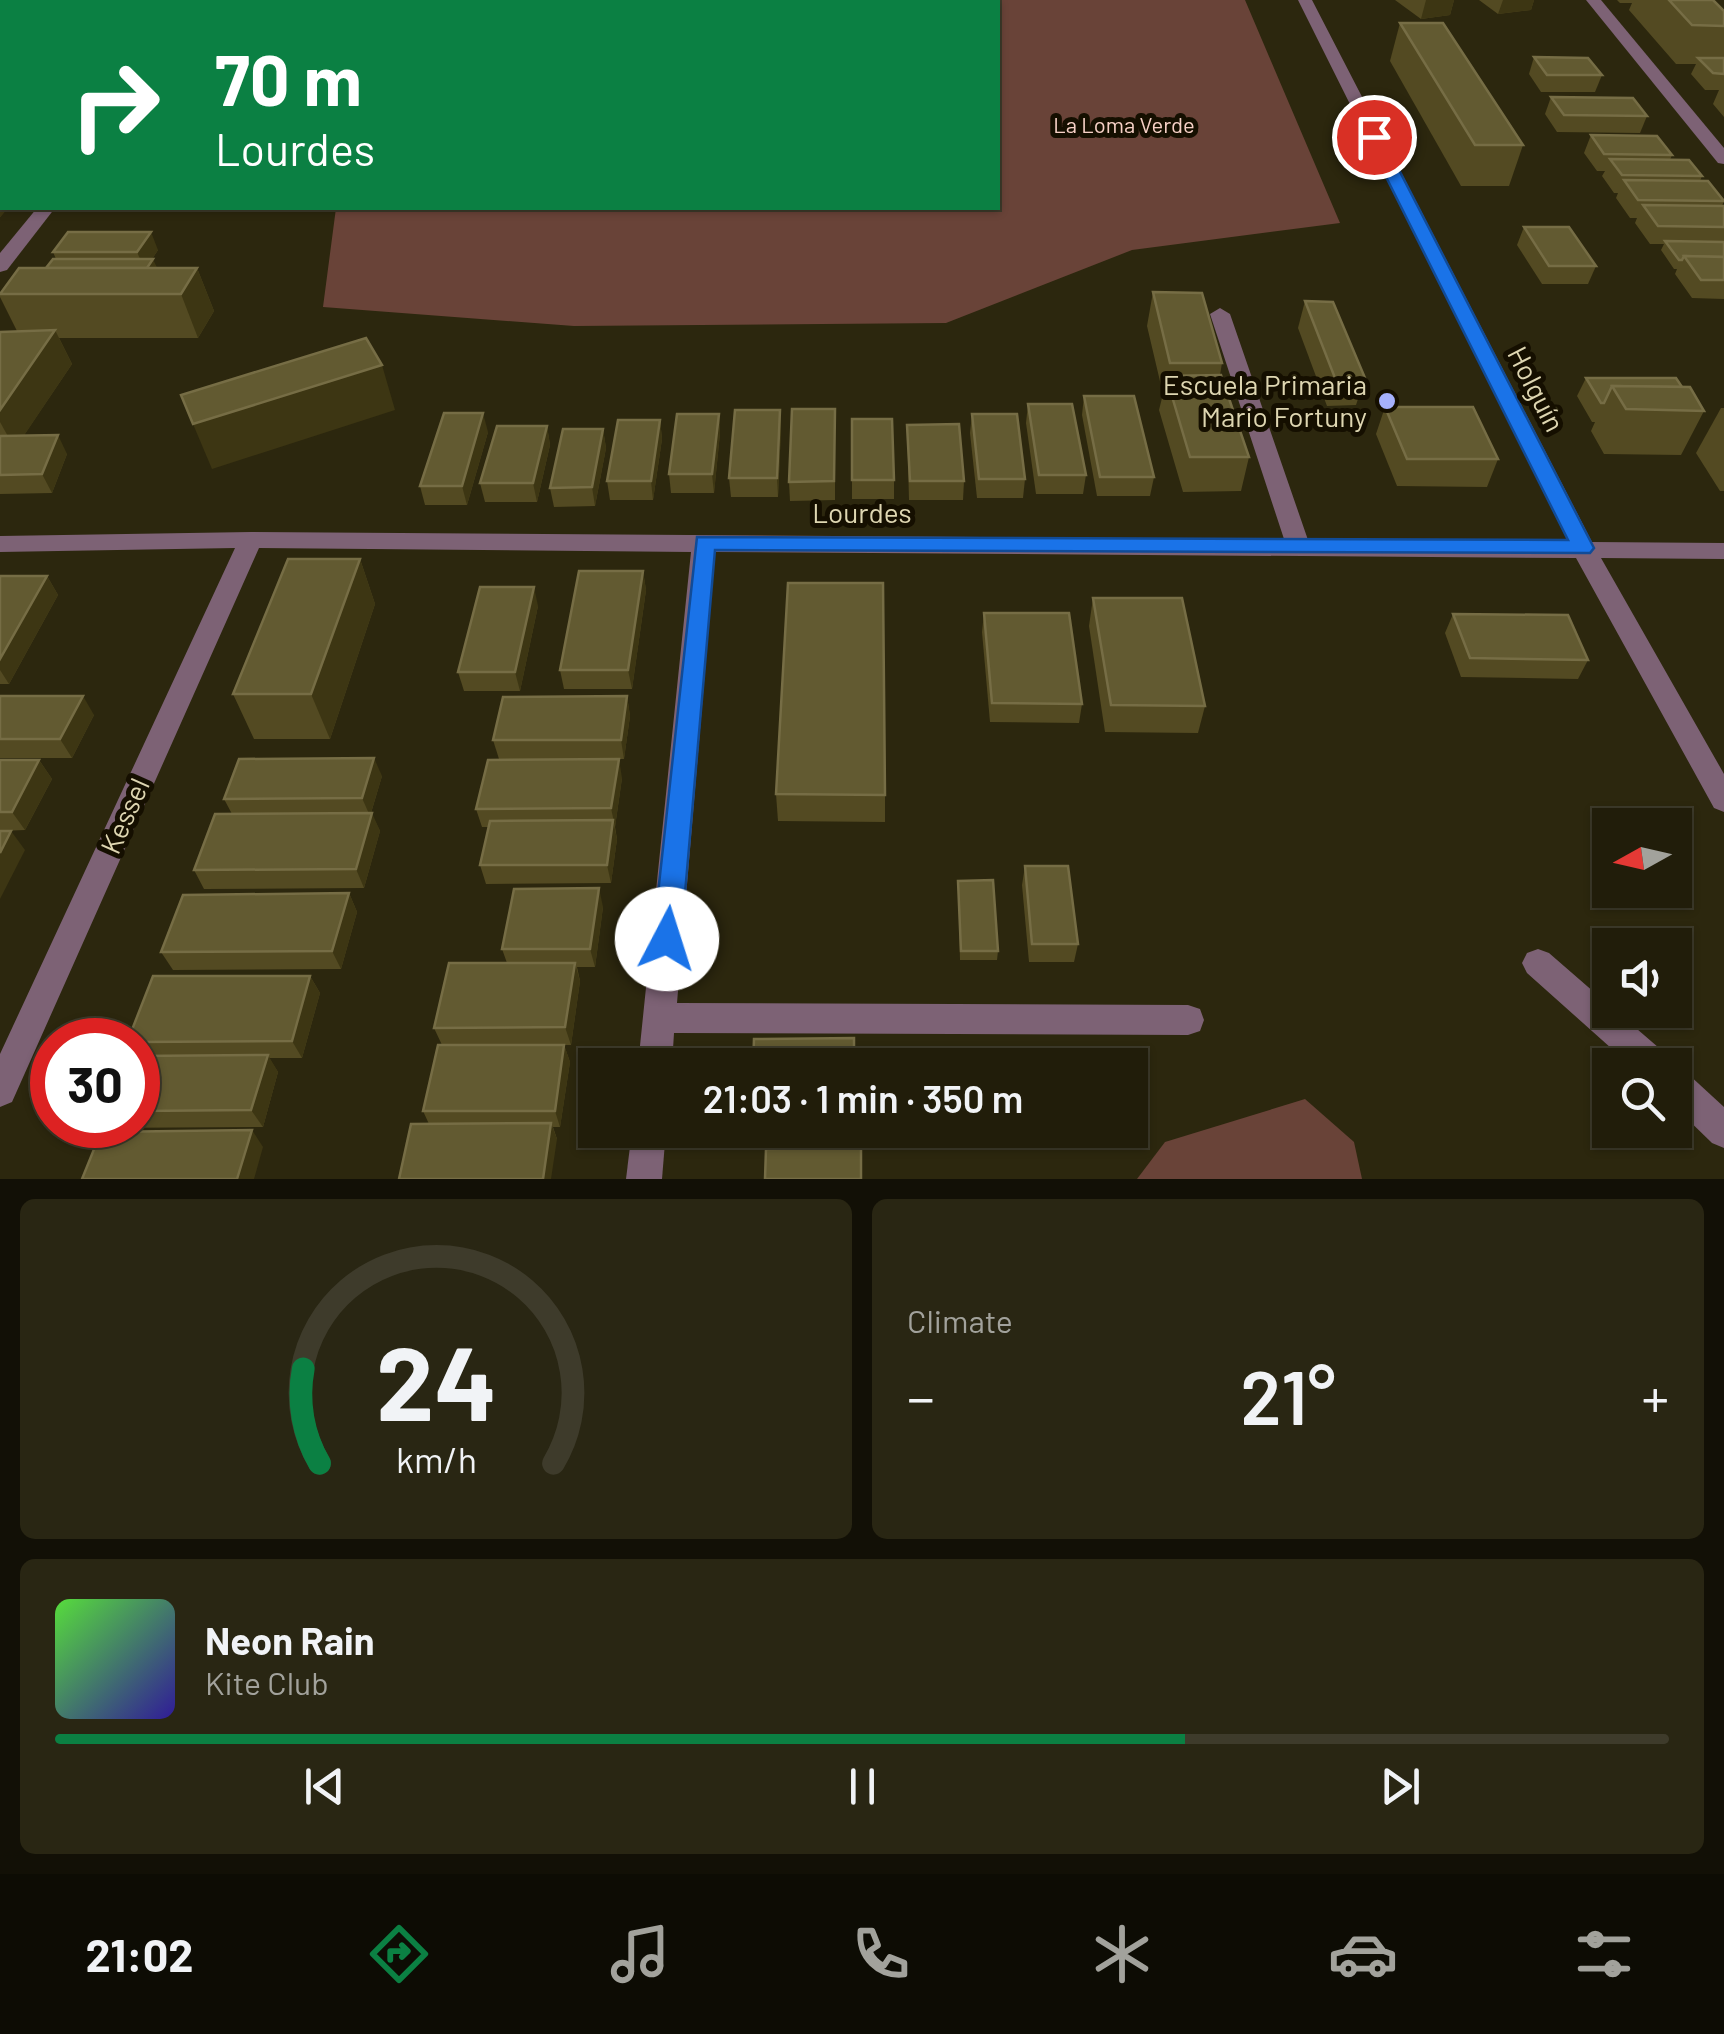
<!DOCTYPE html>
<meta charset="utf-8">
<style>
:root{--surface:#211d0a;--page:#292613;--text:#f1f3f6;--muted:#a2a29c;--line:#3e3b2b;--accent:#0b8043}
body{margin:0;font-family:Barlow,sans-serif;background:var(--page);color:var(--text);height:100vh;display:flex;flex-direction:column;font-size:38px;white-space:nowrap}
*{box-sizing:border-box;margin:0}
p{font-size:32px;color:var(--muted)}
.icon{flex:none;width:55px;height:55px;fill:none;stroke:currentColor;stroke-width:2;stroke-linecap:round;stroke-linejoin:round}
.map{position:relative;height:1179px;overflow:hidden}
.drawer{display:flex;flex-direction:column;gap:20px;padding:20px;background:#121006;flex:1}
.drawer>*{flex:none}
.top-card{position:absolute;left:0px;top:0px;width:1000px;height:210px;box-shadow:0 2px 8px #0004,0 0 0 2px var(--line);background:#0b8043;color:#fff;overflow:hidden}
.needle{width:65px;rotate:262deg}
.controls{position:absolute;left:1592px;top:808px;display:grid;gap:20px}
.controls a{display:grid;place-items:center;width:100px;height:100px;border-radius:0px;background:var(--surface);box-shadow:0 2px 8px #0004,0 0 0 2px var(--line);font-size:50px}
.speed{position:absolute;left:30px;top:1018px;display:flex;gap:20px;font-size:50px;font-weight:700;text-align:center}
.speed>*{display:grid;place-content:center;width:130px;height:130px;border-radius:50%;background:var(--surface);box-shadow:0 2px 8px #0004,0 0 0 2px var(--line);line-height:1}
.speed .limit{border:15px solid #d22;background:#fff;color:#111}
.pin{position:absolute;display:grid;place-items:center;width:85px;height:85px;color:#fff;margin:-42px;border:5px solid #fff;border-radius:50%;box-shadow:0 2px 10px #0007}
.me{position:absolute;width:110px;margin:-55px;rotate:5deg;stroke-linejoin:round;filter:drop-shadow(0 0 8px #0008)}
.turn{display:flex;align-items:center;gap:35px;height:210px;padding:0 50px;font-size:45px}
.turn .icon{width:130px;height:130px;stroke-width:2.5}
.turn b{display:block;font-size:70px;line-height:85px}
.big{font-size:75px;font-weight:600;line-height:1.1}
.drawer .card{flex:1;display:flex;flex-direction:column;justify-content:center;gap:15px;min-width:0;padding:0 35px;border-radius:15px;background:var(--page)}
.drawer .dial{align-items:center;gap:0}
.dial svg{height:260px;overflow:visible;fill:none;stroke:var(--line);stroke-width:7;stroke-linecap:round;text-anchor:middle}
.dial text{fill:var(--text);stroke:none}
.song{display:flex;align-items:center;gap:30px}
.cover{width:120px;height:120px;border-radius:15px;background:linear-gradient(135deg,hsl(110 70% 55%),hsl(250 70% 35%))}
.played{height:10px;border-radius:5px;background:linear-gradient(90deg,var(--accent) 70%,var(--line) 70%)}
.keys{display:flex;justify-content:space-around;direction:ltr}
.heat{display:flex;justify-content:space-between;align-items:center;font-size:55px;direction:ltr}
.drawer .tiles{flex:1;display:grid;gap:20px;grid-template-columns:1fr 1fr}
.card:last-child{grid-column:span 2}
.trip{position:absolute;left:578px;top:1048px;width:570px;height:100px;border-radius:0px;background:var(--surface);box-shadow:0 2px 8px #0004,0 0 0 2px var(--line);font-weight:600;line-height:100px;text-align:center}
.tab-bar{display:flex;height:160px;justify-content:space-around;align-items:center;background:#0d0c04;color:var(--muted)}
.tab-bar .icon{width:70px;height:70px}
.tab-bar .selected{color:var(--accent)}
.tab-bar b{font-size:45px;color:var(--text)}
.map>svg:first-child{display:block}
.green{fill:#694338}
.lines{fill:none;stroke-linecap:round;stroke-linejoin:round}
.minor{fill:#7d6275;fill-rule:evenodd}
.wall{fill:#534a22}
.shaded-wall{fill:#3d3613}
.building{fill:#625a31;stroke:#766d45;stroke-width:2.5}
.route{fill:#1a73e8;stroke:#114b97;stroke-width:2.5}
.poi-dot{fill:#a6b1fc;stroke:#150f00;stroke-width:4}
.labels{text-anchor:middle;stroke-width:10;stroke-linejoin:round;paint-order:stroke}
.far-park-label{font-size:22px;fill:#f7d1c6;stroke:#150f00}
.poi-label{font-size:28px;fill:#ded6b1;stroke:#150f00;text-anchor:end}
.street-label{font-size:28px;fill:#ded6b1;stroke:#150f00}
</style>
<div class="map">
<svg width="1724" height="1179" viewBox="0 0 1724 1179">
<rect width="100%" height="100%" fill="#2c270e"/>
<g class="green">
<polygon points="558,0 1245,0 1340,223 1132,250 946,323 574,326 323,307 336,208 998,208 998,2 555,2"/>
<polygon points="1305,1099 1354,1142 1362,1179 1137,1179 1165,1142"/>
</g>
<g class="lines">
<g class="minor">
<polygon points="1298,0 1312,0 1592,542 1724,543 1724,559 1601,558 1724,774 1724,812 1714,808 1576,558 715,552 677,1003 1188,1005 1200,1009 1204,1020 1200,1031 1188,1035 674,1033 672,1065 638,1065 691,552 259,548 12,1102 0,1107 0,1054 235,548 0,552 0,536 251,532 1284,539 1210,314 1220,308 1230,314 1308,540 1568,541"/>
<polygon points="1586,0 1601,0 1724,148 1724,164 1718,163"/>
<polygon points="37,208 55,208 7,270 0,272 0,253"/>
<polygon points="1538,949 1549,953 1610,1006 1610,1010 1615,1010 1666,1054 1671,1065 1630,1065 1527,973 1522,963 1527,953"/>
<polygon points="1675,1068 1687,1073 1724,1107 1724,1148 1712,1143 1675,1107"/>
<polygon points="632,1130 666,1130 662,1179 626,1179"/>
</g>
</g>
<g class="wall">
<polygon points="0,0 56,0 57,2 2,2 2,56 0,58"/>
<polygon points="1395,0 1454,0 1450,15 1421,19"/>
<polygon points="1479,0 1534,0 1531,10 1498,14"/>
<polygon points="1617,0 1713,0 1724,11 1724,117 1713,104 1719,90 1705,90 1691,74 1696,64 1676,64 1629,10 1632,3 1620,3"/>
<polygon points="1400,23 1523,145 1509,186 1461,186 1390,61"/>
<polygon points="1534,57 1602,75 1595,92 1541,92 1529,74"/>
<polygon points="2,93 2,208 8,208 0,217 0,94"/>
<polygon points="1551,97 1647,116 1640,133 1557,132 1545,114"/>
<polygon points="1591,135 1672,155 1670,160 1702,176 1700,181 1724,201 1722,206 1724,206 1724,299 1692,298 1675,274 1677,269 1674,269 1661,250 1664,244 1650,244 1635,223 1637,218 1630,218 1616,198 1618,193 1614,193 1602,176 1605,171 1597,171 1584,153"/>
<polygon points="1524,227 1596,266 1588,284 1542,284 1517,245"/>
<polygon points="158,250 152,259 157,268 197,268 214,311 198,338 59,338 72,364 24,435 67,454 52,493 0,494 0,332 17,331 0,297 0,293 46,268 56,259 53,252"/>
<polygon points="1153,292 1222,363 1220,375 1249,457 1241,491 1183,492 1159,410 1163,394 1147,326"/>
<polygon points="1305,301 1365,378 1356,405 1327,406 1298,328"/>
<polygon points="1586,378 1682,387 1704,411 1681,455 1604,454 1591,431 1595,422 1592,422 1577,396"/>
<polygon points="1084,396 1154,477 1150,496 1097,496 1082,415"/>
<polygon points="1028,404 1086,475 1083,494 1036,494 1026,423"/>
<polygon points="1385,407 1498,459 1487,487 1397,486 1376,434"/>
<polygon points="1721,408 1724,408 1724,491 1720,491 1696,453"/>
<polygon points="835,409 835,500 790,501 789,482"/>
<polygon points="780,410 781,429 778,497 731,497 729,478"/>
<polygon points="719,414 720,433 714,493 671,493 669,474"/>
<polygon points="972,414 1025,479 1023,498 977,498 970,433"/>
<polygon points="852,419 894,480 894,499 852,499"/>
<polygon points="660,420 662,439 653,500 610,500 607,481"/>
<polygon points="907,425 964,481 963,500 909,500"/>
<polygon points="547,426 550,445 537,502 485,502 480,483"/>
<polygon points="603,429 606,448 595,506 554,507 550,488"/>
<polygon points="488,432 467,505 425,505 420,486"/>
<polygon points="360,559 375,604 330,739 254,739 233,694"/>
<polygon points="643,571 646,590 632,689 564,689 560,670"/>
<polygon points="0,576 47,576 58,595 9,684 0,684"/>
<polygon points="1093,598 1205,706 1198,733 1105,732 1089,626"/>
<polygon points="538,606 520,691 464,691 458,672"/>
<polygon points="984,613 1082,704 1079,723 990,722 982,632"/>
<polygon points="1453,614 1588,660 1578,679 1461,677 1445,633"/>
<polygon points="0,696 94,715 72,758 0,758"/>
<polygon points="627,696 630,716 624,759 499,759 493,740"/>
<polygon points="0,760 39,760 52,779 25,830 0,831"/>
<polygon points="382,776 371,813 380,831 364,888 204,889 194,870 232,814 224,799"/>
<polygon points="622,778 615,827 617,839 611,883 486,884 480,865 488,827 482,827 476,809"/>
<polygon points="776,794 885,795 885,822 778,821"/>
<polygon points="1025,866 1078,944 1074,962 1029,962 1022,885"/>
<polygon points="958,881 998,951 997,960 960,960"/>
<polygon points="349,893 357,912 341,969 173,970 161,952"/>
<polygon points="603,907 595,967 577,967 580,981 571,1045 442,1045 434,1028 507,963 502,949"/>
<polygon points="310,976 320,993 302,1058 269,1058 278,1072 263,1127 96,1128 93,1125 138,1125 138,1040"/>
<polygon points="564,1045 570,1062 560,1127 553,1127 557,1139 429,1124 423,1111"/>
<polygon points="751,1130 854,1130 854,1136 752,1136"/>
</g>
<g class="shaded-wall">
<polygon points="40,0 56,0 57,2 40,2"/>
<polygon points="164,0 177,0 178,2 163,2"/>
<polygon points="1426,0 1454,0 1450,15 1421,19"/>
<polygon points="1503,0 1534,0 1531,10 1498,14"/>
<polygon points="2,186 2,208 8,208 0,217 0,189"/>
<polygon points="151,232 158,250 145,270 137,252"/>
<polygon points="153,259 161,277 137,283"/>
<polygon points="197,268 214,311 198,338 181,294"/>
<polygon points="55,330 72,364 15,449 0,422 0,410"/>
<polygon points="382,365 395,410 212,469 193,424"/>
<polygon points="780,410 781,429 778,497 777,478"/>
<polygon points="483,413 488,432 467,505 462,486"/>
<polygon points="719,414 720,433 714,493 712,474"/>
<polygon points="660,420 662,439 653,500 651,481"/>
<polygon points="547,426 550,445 537,502 533,483"/>
<polygon points="603,429 606,448 595,506 592,487"/>
<polygon points="58,435 67,454 52,493 42,474"/>
<polygon points="360,559 375,604 330,739 311,694"/>
<polygon points="643,571 646,590 632,689 628,670"/>
<polygon points="47,576 58,595 9,684 0,670 0,659"/>
<polygon points="534,587 538,606 520,691 515,672"/>
<polygon points="83,696 94,715 72,758 60,739"/>
<polygon points="627,696 630,716 624,759 621,740"/>
<polygon points="374,758 382,776 370,816 362,798"/>
<polygon points="619,759 622,778 615,827 611,808"/>
<polygon points="39,760 52,779 25,830 12,812"/>
<polygon points="372,813 380,831 364,888 356,869"/>
<polygon points="613,820 617,839 611,883 607,865"/>
<polygon points="11,831 25,850 0,899 0,853"/>
<polygon points="599,888 603,907 595,967 590,949"/>
<polygon points="349,893 357,912 341,969 332,951"/>
<polygon points="575,963 580,981 571,1045 565,1027"/>
<polygon points="310,976 320,993 302,1058 292,1041"/>
<polygon points="564,1045 570,1062 560,1127 555,1111"/>
<polygon points="268,1055 278,1072 263,1127 251,1110"/>
<polygon points="551,1123 557,1139 551,1179 543,1179"/>
<polygon points="252,1130 263,1147 254,1179 237,1179"/>
</g>
<g class="building">
<polygon points="93,0 164,0 163,2 91,2"/>
<polygon points="243,0 287,0 288,2 243,2"/>
<polygon points="1669,0 1713,0 1724,11 1724,26 1692,25"/>
<rect x="0" y="6" width="2" height="12"/>
<polygon points="1400,23 1443,23 1523,145 1475,145"/>
<polygon points="1534,57 1588,58 1602,75 1547,75"/>
<polygon points="1698,58 1724,58 1724,74 1713,73"/>
<polygon points="1,93 2,93 2,109 0,109"/>
<polygon points="1551,97 1633,98 1647,116 1564,115"/>
<rect x="0" y="114" width="2" height="17"/>
<polygon points="1591,135 1657,136 1672,155 1604,154"/>
<rect x="0" y="136" width="2" height="18"/>
<rect x="0" y="158" width="2" height="18"/>
<polygon points="1610,159 1689,160 1702,176 1622,175"/>
<polygon points="1624,180 1708,181 1724,201 1638,200"/>
<polygon points="1643,205 1724,206 1724,227 1658,226"/>
<polygon points="1524,227 1569,227 1596,266 1549,266"/>
<polygon points="68,232 151,232 137,252 53,252"/>
<polygon points="1665,241 1724,242 1724,257 1684,256 1682,260 1679,260"/>
<polygon points="1684,256 1724,257 1724,280 1701,280"/>
<polygon points="53,259 153,259 147,268 46,268"/>
<polygon points="19,268 197,268 181,294 0,294"/>
<polygon points="1153,292 1202,293 1222,363 1170,363"/>
<polygon points="1305,301 1333,302 1365,378 1335,378"/>
<polygon points="55,330 0,410 0,332"/>
<polygon points="366,338 382,365 193,424 181,395"/>
<polygon points="1221,375 1249,457 1190,457 1166,376"/>
<polygon points="1586,378 1676,378 1682,387 1612,386 1604,403 1601,403"/>
<polygon points="1612,386 1690,387 1704,411 1626,409"/>
<polygon points="1084,396 1134,396 1154,477 1100,477"/>
<polygon points="1028,404 1072,404 1086,475 1039,475"/>
<polygon points="1385,407 1473,407 1498,459 1407,459"/>
<polygon points="792,409 835,409 834,481 789,482"/>
<polygon points="735,410 780,410 777,478 729,478"/>
<polygon points="444,413 483,413 462,486 420,486"/>
<polygon points="677,414 719,414 712,474 669,474"/>
<polygon points="972,414 1017,414 1025,479 979,479"/>
<polygon points="852,419 892,419 894,480 852,480"/>
<polygon points="618,420 660,420 651,481 607,481"/>
<polygon points="959,424 964,481 910,481 907,425"/>
<polygon points="497,426 547,426 533,483 480,483"/>
<polygon points="563,429 603,429 592,487 550,488"/>
<polygon points="58,435 42,474 0,475 0,436"/>
<polygon points="288,559 360,559 311,694 233,694"/>
<polygon points="579,571 643,571 628,670 560,670"/>
<polygon points="0,576 47,576 0,659"/>
<polygon points="788,583 883,583 885,795 776,794"/>
<polygon points="480,587 534,587 515,672 458,672"/>
<polygon points="1093,598 1182,598 1205,706 1111,705"/>
<polygon points="984,613 1069,613 1082,704 992,703"/>
<polygon points="1453,614 1568,615 1588,660 1470,658"/>
<polygon points="0,696 83,696 60,739 0,739"/>
<polygon points="627,696 621,740 493,740 503,697"/>
<polygon points="374,758 362,798 224,799 239,759"/>
<polygon points="619,759 611,808 476,809 488,760"/>
<polygon points="0,760 39,760 12,812 0,812"/>
<polygon points="372,813 356,869 194,870 215,814"/>
<polygon points="613,820 607,865 480,865 490,821"/>
<polygon points="0,831 11,831 0,853"/>
<polygon points="1025,866 1068,866 1078,944 1032,944"/>
<polygon points="993,880 998,951 961,951 958,881"/>
<polygon points="599,888 590,949 502,949 514,889"/>
<polygon points="349,893 332,951 161,952 183,895"/>
<polygon points="449,963 575,963 565,1027 434,1028"/>
<polygon points="153,976 310,976 292,1041 138,1042 138,1040 128,1040"/>
<polygon points="854,1038 854,1065 753,1065 754,1039"/>
<polygon points="438,1045 564,1045 555,1111 423,1111"/>
<polygon points="268,1055 251,1110 138,1111 138,1056"/>
<polygon points="551,1123 543,1179 399,1179 411,1124"/>
<polygon points="252,1130 237,1179 82,1179 101,1132"/>
<polygon points="861,1148 861,1179 765,1179 766,1149"/>
</g>
<polygon class="route" points="1374,132 1382,137 1594,548 1590,553 715,550 681,939 677,948 667,951 657,948 653,939 697,537 1568,540 1366,137"/>
<circle class="poi-dot" cx="1387" cy="401" r="10"/>
<g class="labels">
<g class="far-park-label">
<text x="1124" y="133">La Loma Verde</text>
</g>
<g class="poi-label">
<text x="1367" y="395">Escuela Primaria<tspan x="1367" dy="32">Mario Fortuny</tspan></text>
</g>
<g class="street-label">
<text transform="translate(1536 389) rotate(63)" y="10">Holguín</text>
<text x="862" y="523">Lourdes</text>
<text transform="translate(125 816) rotate(-66)" y="10">Kessel</text>
</g>
</g>
</svg>
<div class="controls">
<a><svg class="needle" viewBox="-14 -14 28 28"><path d="M0-13l5 13h-10z" fill="#e53935"/><path d="M0 13l5-13h-10z" fill="#a2a29c"/></svg></a>
<a><svg class="icon" aria-label="sound" viewBox="0 0 24 24"><path d="M4 9h4l5-4v14l-5-4H4zM17 9q2 3 0 6"/></svg></a>
<a><svg class="icon" aria-label="search" viewBox="0 0 24 24"><circle cx="10" cy="10" r="6"/><path d="M15 15l6 6"/></svg></a>
</div>
<div class="speed"><div class="limit">30</div></div>
<div class="pin" style="left:1374px;top:137px;background:#d93025"><svg class="icon" aria-label="arrive" viewBox="0 0 24 24"><path d="M6 21V4h12l-3 4 3 4H6"/></svg></div>
<svg class="me" style="left:667px;top:939px" viewBox="-20 -20 40 40"><circle r="19" fill="#fff"/><path d="M0-13L10 11 0 6-10 11z" fill="#1a73e8"/></svg>
<div class="trip">21:03 · 1 min · 350 m</div>
<div class="top-card">
<div class="turn"><svg class="icon" aria-label="right" viewBox="0 0 24 24"><path d="M7 20v-9h11M14 6l5 5-5 5"/></svg><div><b>70 m</b>Lourdes</div></div>
</div>
</div>
<section class="drawer">
<div class="tiles">
<div class="card dial"><svg viewBox="0 0 100 80">
<path d="M14 69A42 42 0 1 1 86 69"/>
<path d="M14 69A42 42 0 0 1 9 40" stroke="#0b8043"/>
<text x="50" y="56" font-size="32" font-weight="700">24</text>
<text x="50" y="72" font-size="11">km/h</text>
</svg></div>
<div class="card"><p>Climate</p>
<div class="heat"><a>−</a><b class="big">21°</b><a>+</a></div>
</div>
<div class="card">
<div class="song"><i class="cover"></i><div><b>Neon Rain</b><p>Kite Club</p></div></div>
<div class="played"></div>
<div class="keys"><svg class="icon" aria-label="previous" viewBox="0 0 24 24"><path d="M18 5L8 12l10 7zM5 5v14"/></svg><svg class="icon" aria-label="pause" viewBox="0 0 24 24"><path d="M8 5v14M16 5v14"/></svg><svg class="icon" aria-label="next" viewBox="0 0 24 24"><path d="M6 5l10 7-10 7zM19 5v14"/></svg></div>
</div>
</div>
</section>
<nav class="tab-bar">
<b>21:02</b>
<svg class="icon selected" aria-label="directions" viewBox="0 0 24 24"><path d="M12 3l9 9-9 9-9-9zM9 14v-3h6M13 9l2 2-2 2"/></svg>
<svg class="icon" aria-label="music" viewBox="0 0 24 24"><path d="M9 18V5l10-2v13"/><circle cx="6" cy="18" r="3"/><circle cx="16" cy="16" r="3"/></svg>
<svg class="icon" aria-label="phone" viewBox="0 0 24 24"><path d="M5 4h4l2 5-3 2q2 4 5 5l2-3 5 2v4C11 20 4 13 5 4z"/></svg>
<svg class="icon" aria-label="climate" viewBox="0 0 24 24"><path d="M12 3v18M4 7l16 10M4 17L20 7"/></svg>
<svg class="icon" aria-label="car" viewBox="0 0 24 24"><path d="M5 17H2v-5l4-1 3-4h7l3 4 3 1v5h-3M9 17h6M6 11h13"/><circle cx="7" cy="17" r="2"/><circle cx="17" cy="17" r="2"/></svg>
<svg class="icon" aria-label="filters" viewBox="0 0 24 24"><path d="M4 7h16M4 17h16"/><circle cx="9" cy="7" r="2"/><circle cx="15" cy="17" r="2"/></svg>
</nav>
